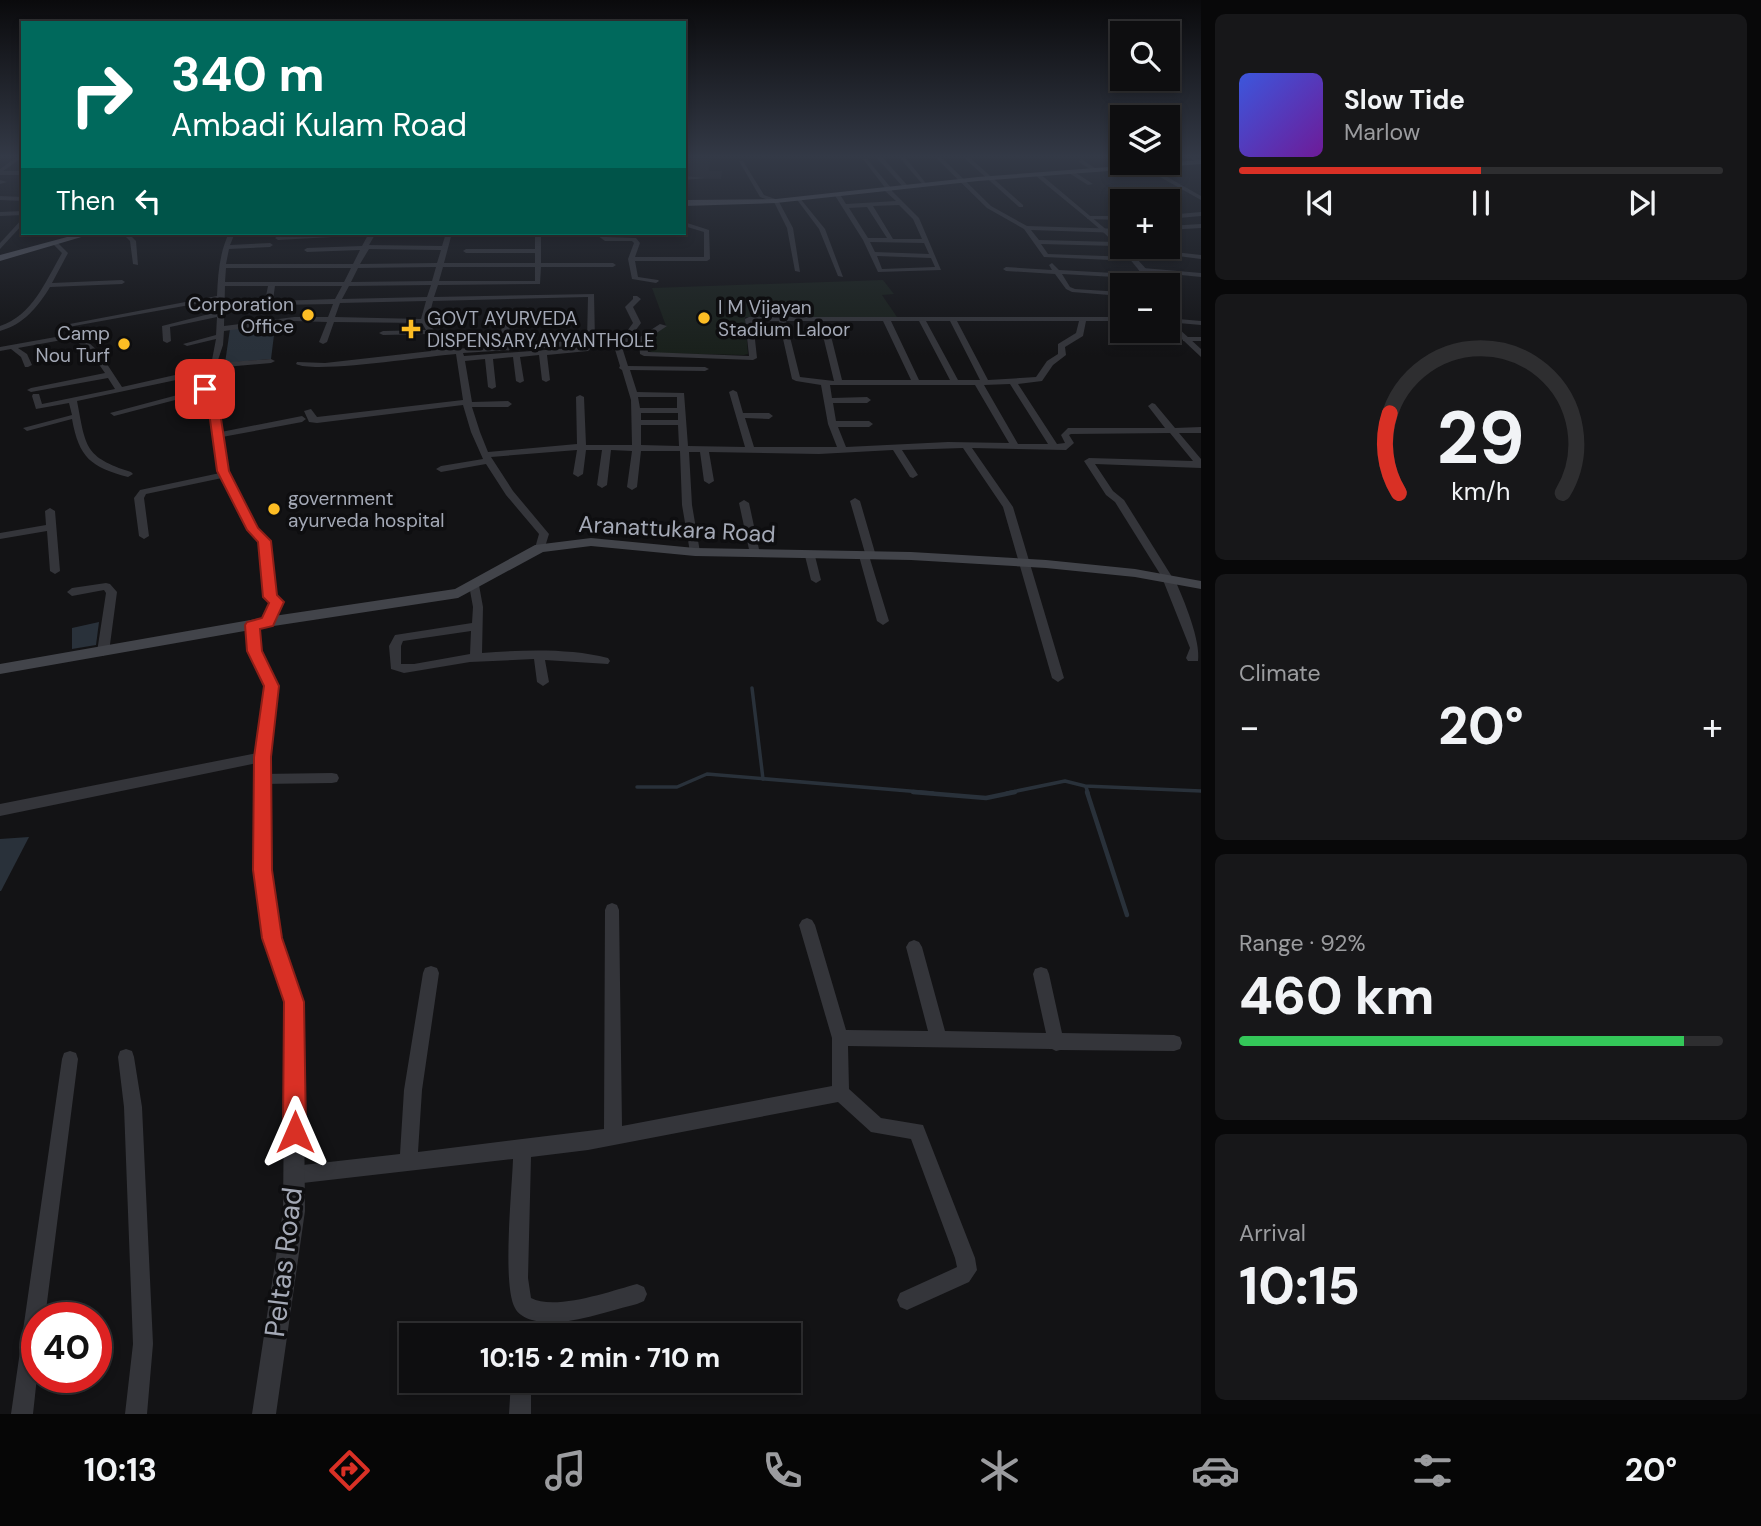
<!DOCTYPE html>
<meta charset="utf-8">
<style>
:root{--surface:#0e0e10;--page:#171719;--text:#f1f3f6;--muted:#9b9c9f;--line:#2e2e30;--accent:#d93025}
body{margin:0;font-family:"DM Sans",sans-serif;background:var(--page);color:var(--text);height:100vh;display:flex;flex-direction:column;font-size:26px;white-space:nowrap}
*{box-sizing:border-box;margin:0}
p{font-size:23px;color:var(--muted)}
.icon{flex:none;width:38px;height:38px;fill:none;stroke:currentColor;stroke-width:2;stroke-linecap:round;stroke-linejoin:round}
.map{position:relative;flex:1;overflow:hidden}
.panel{display:flex;flex-direction:column;gap:14px;padding:14px;background:#080809;width:560px}
.panel>*{flex:none}
.hud{position:absolute;left:21px;top:21px;width:665px;height:214px;border-radius:0px;box-shadow:0 4px 10px #0003,0 0 0 2px var(--line);background:#00695c;color:#fff;overflow:hidden}
.controls{position:absolute;left:1110px;top:21px;display:grid;gap:14px}
.controls a{display:grid;place-items:center;width:70px;height:70px;border-radius:0px;background:var(--surface);box-shadow:0 4px 10px #0003,0 0 0 2px var(--line);font-size:35px}
.speed{position:absolute;left:21px;top:1302px;display:flex;gap:14px;font-size:35px;font-weight:700;text-align:center}
.speed>*{display:grid;place-content:center;width:91px;height:91px;border-radius:50%;background:var(--surface);box-shadow:0 4px 10px #0003,0 0 0 2px var(--line);line-height:1}
.speed .limit{border:10px solid #d22;background:#fff;color:#111}
.pin{position:absolute;display:grid;place-items:center;width:60px;height:60px;color:#fff;margin:-30px;border-radius:14px;box-shadow:0 4px 10px #0006}
.me{position:absolute;width:77px;margin:-38px;rotate:0deg;stroke-linejoin:round;filter:drop-shadow(0 0 5px #0008)}
.turn{display:flex;align-items:center;gap:24px;height:147px;padding:0 35px;font-size:32px}
.turn .icon{width:91px;height:91px;stroke-width:2.5}
.turn b{display:block;font-size:49px;line-height:60px}
.then{display:flex;align-items:center;height:66px;padding:0 35px;background:#0003;gap:14px;font-size:26px}
.big{font-size:52px;font-weight:800;line-height:1.1}
.panel .widget{flex:1;display:flex;flex-direction:column;justify-content:center;gap:10px;min-width:0;padding:0 24px;border-radius:10px;background:var(--page)}
.panel .dial{align-items:center;gap:0}
.dial svg{height:182px;overflow:visible;fill:none;stroke:var(--line);stroke-width:7;stroke-linecap:round;text-anchor:middle}
.dial text{fill:var(--text);stroke:none}
.song{display:flex;align-items:center;gap:21px}
.cover{width:84px;height:84px;border-radius:10px;background:linear-gradient(135deg,hsl(230 70% 55%),hsl(280 70% 35%))}
.played{height:7px;border-radius:4px;background:linear-gradient(90deg,var(--accent) 50%,var(--line) 50%)}
.keys{display:flex;justify-content:space-around;direction:ltr}
.heat{display:flex;justify-content:space-between;align-items:center;font-size:38px;direction:ltr}
.charge{height:10px;border-radius:5px;background:linear-gradient(90deg,#34c759 92%,var(--line) 0)}
.trip{position:absolute;left:399px;top:1323px;width:402px;height:70px;border-radius:0px;background:var(--surface);box-shadow:0 4px 10px #0003,0 0 0 2px var(--line);font-weight:800;line-height:70px;text-align:center}
.dock{display:flex;height:112px;justify-content:space-around;align-items:center;background:#060606;color:var(--muted)}
.dock .icon{width:49px;height:49px}
.dock .selected{color:var(--accent)}
.dock b{font-size:32px;color:var(--text)}
main{display:flex;flex:1;min-height:0}
.map>svg:first-child{display:block}
.built{fill:#1f1f22}
.green{fill:#19201b}
.water{fill:#29313a}
.lines{fill:none;stroke-linecap:round;stroke-linejoin:round}
.stream-far1{stroke:#29313a;stroke-width:3.5}
.stream{stroke:#29313a;stroke-width:4.5}
.minor{fill:#34353a;fill-rule:evenodd}
.tertiary{fill:#34353a;fill-rule:evenodd}
.secondary{fill:#42444a;fill-rule:evenodd}
.primary{fill:#50525a;fill-rule:evenodd}
.route{fill:#d93025;stroke:#8d1f18;stroke-width:2}
.poi-dot{fill:#fdbd24;stroke:#0e0e10;stroke-width:2.5}
.labels{text-anchor:middle;stroke-width:7;stroke-linejoin:round;paint-order:stroke}
.far-poi-label{font-size:19px;fill:#a4a9b6;stroke:#0e0e10;text-anchor:start}
.street-label{font-size:23px;fill:#a4a9b6;stroke:#0e0e10}
.near-street-label{font-size:28px;fill:#a4a9b6;stroke:#0e0e10}
</style>
<main>
<div class="map">
<svg width="1201" height="1414" viewBox="0 0 1201 1414">
<rect width="100%" height="100%" fill="#131315"/>
<polygon class="built" points="684,157 711,157 709,171 722,171 721,179 684,178"/>
<polygon class="green" points="883,280 894,294 882,295 897,317 745,317 748,354 744,355 654,353 648,350 647,336 666,326 652,288"/>
<g class="water">
<polygon points="275,327 271,359 225,363 230,329"/>
<polygon points="99,622 96,645 72,649 72,628"/>
<polygon points="29,837 1,891 0,891 0,839"/>
</g>
<g class="lines">
<g class="stream-far1">
<polyline points="752,688 763,779"/>
<polyline points="637,787 677,787 707,774 933,793"/>
<polyline points="1086,787 1088,793"/>
<polyline points="1007,793 1065,781 1085,786 1201,791"/>
</g>
<g class="stream">
<polyline points="913,792 986,798 1015,792"/>
<polyline points="1087,792 1127,915"/>
</g>
<g class="minor">
<polygon points="17,157 23,157 3,171 23,171 23,175 0,175 0,169"/>
<polygon points="876,157 882,157 908,186 908,188 904,188"/>
<polygon points="899,157 905,157 928,186 924,186"/>
<polygon points="935,157 941,157 991,206 1027,226 1122,229 1122,233 1031,230 1039,240 1116,242 1119,244 1116,246 1041,244 1048,254 1133,257 1136,259 1133,261 1044,257 1024,229 987,208"/>
<polygon points="963,157 969,157 1023,205 1023,207 1019,207"/>
<polygon points="1188,157 1201,159 1201,163 1189,158"/>
<path d="M863,159H867L892,189V191L919,218L941,270L878,272L863,240L834,194L839,193L846,204L896,201L885,191L886,189ZM899,205L913,219L922,239H893L873,206ZM867,207L887,238H868L849,208ZM870,242L924,243L929,254L875,252ZM877,256L931,258L935,267L882,269Z"/>
<polygon points="1081,159 1098,170 1098,172 1094,172 1079,162"/>
<polygon points="739,161 743,161 764,195 778,200 793,228 800,272 795,271 787,228 774,202 760,197"/>
<polygon points="1146,165 1201,196 1201,200 1144,168"/>
<polygon points="1069,171 1073,171 1093,184 1088,185 1069,173"/>
<polygon points="684,176 706,178 684,180"/>
<polygon points="0,180 7,182 0,184"/>
<polygon points="795,197 799,197 825,229 843,277 838,276 819,229"/>
<polygon points="1154,197 1161,201 1152,200"/>
<polygon points="23,211 23,215 0,216 0,212"/>
<polygon points="1201,212 1201,216 1167,219 1167,215"/>
<polygon points="1089,216 1122,216 1122,220 1087,219"/>
<polygon points="23,218 23,224 0,249 0,243"/>
<polygon points="684,222 709,230 710,259 707,261 635,261 638,277 658,280 659,281 656,283 632,279 628,259 634,243 632,241 605,241 594,233 601,233 606,237 636,238 640,243 635,257 704,257 704,232 684,226"/>
<polygon points="1201,224 1201,228 1167,230 1168,226"/>
<polygon points="122,233 128,233 136,241 138,265 133,264 130,241"/>
<path d="M229,233H235L230,245L270,243L273,245L270,247L229,249L226,264H353L360,250L307,252L304,250L307,248L362,246L368,235L278,240L275,238L278,236L376,233L369,245L442,246L446,233H452L444,263H535V253H466L463,251L466,249H535V233H541V263H613L616,265L613,267H541L540,284L438,285L434,297L594,294L595,340L622,338L633,323L625,307L633,299V296H637L641,299L633,307L641,323L630,338L640,337L660,324L667,326L646,340L648,352L749,356L745,319L749,317H1122V321H1086L1083,336L1065,347L1066,355L1053,365L1042,381L1018,384L1057,444L1065,443L1061,435L1068,428H1165L1148,406L1152,403L1155,404L1175,428L1201,427V433H1179L1201,459V468L1095,464L1113,491L1124,500L1174,580L1173,582H1165L1115,502L1106,495L1084,461L1089,458L1193,461L1170,433L1071,434L1069,435L1074,443L1066,450L972,448L1013,507L1064,678L1058,682L1052,678L1003,507L963,448L902,450L918,475L913,478L910,477L893,450L819,454L709,452L714,481L709,484L704,481L700,452H689L692,505L700,552L695,555L690,552L682,505L680,451H641L637,487L632,490L627,487L632,451L611,450L607,485L602,488L597,485L602,450H586L583,474L578,477L573,474L577,450L491,457L513,491L549,534L544,550H536L535,548L539,534L506,495L486,464L441,472L436,469L441,466L483,459L471,432L463,405L317,423L309,422L304,411L311,409L317,417L463,400L456,354C427,356 315,374 296,364L297,362L325,363L431,351L428,334L383,335L379,333L383,331L426,330L422,323L334,322L327,342L323,344L319,342L327,322L294,321L224,331L223,345L217,363L271,359L275,361L271,363L214,368L212,372L202,374L218,412L221,432L302,416L306,419L302,422L222,437L228,471L257,528L270,541L275,595L282,602L271,625H263L261,622L271,603L265,597L260,542L248,530L222,478L146,494L144,498L149,536L144,539L139,536L134,498L140,490L220,473L210,412L202,393L114,416L110,413L200,389L195,376L77,401C86,447 84,457 131,472L133,474L128,477C91,467 79,458 72,419L27,431L23,428L72,415L69,403L36,409L32,396L33,394H39L42,404L115,389L108,378L31,392L27,390L31,388L105,373L93,356L73,338L18,348L27,354L32,365L28,367H25L21,357L11,349L0,351V347L78,333L99,352L122,387L206,368L212,360L216,339L187,346L183,344L216,335L217,317L170,327L171,341L167,343L163,341L162,326L217,312V300L63,328L59,326L217,296C218,275 219,254 229,233ZM369,249L441,250L437,263L360,264ZM436,267L432,281L351,282L358,268ZM443,267H535V281H439ZM226,268H351L344,282H225ZM431,285L427,297L342,299L349,286ZM225,286H268L265,301L276,305L333,304L328,317H294L224,326ZM275,286H342L335,299L276,301L273,300ZM588,297L587,340L509,345L510,310L506,308L502,310L501,346L438,350L435,332L428,321L433,301ZM426,301L421,319L335,317L340,303ZM753,321H779L792,379L796,381L821,385L828,424L837,447H754L745,418L769,419L773,416L769,413H743L737,392L733,390L729,392L745,447L688,446L684,393L637,392L630,370L705,371L709,369L705,367L628,366L621,344L639,342L640,354L644,356L753,360L757,358ZM786,321H815L824,340L834,381L800,377ZM822,321H883L911,380H842L832,340ZM891,321H919L950,380H919ZM926,321H950L980,380H958ZM957,321H1079L1076,333L1058,344V354L1047,361L1036,377L988,380ZM613,343L620,366L619,368L622,370L631,400L632,445H586L584,397L580,395L576,397L577,444L488,452L480,432L472,407H508L512,404L508,401L472,402L465,361L485,359L488,387L492,389L496,387L493,359L513,357L516,381L520,383L524,381L520,357L539,355L542,380L546,382L550,380L547,355L588,351L595,344ZM587,345L586,347L464,356L463,353ZM1010,384L1048,444H1018L984,385ZM830,385H975L1009,443L948,442L846,447L838,427H869L873,424L869,421H836L833,403H867L871,400L867,397L832,398ZM638,397H677V408H640ZM641,413H678V420H641ZM641,425H678L679,446L641,445Z"/>
<path d="M53,242H57L68,253L52,283L122,280L125,282L122,284L50,287C37,308 24,324 0,331V326C33,315 45,282 62,253L53,244Z"/>
<polygon points="1167,243 1174,252 1201,255 1201,259 1170,255 1165,247 1167,247"/>
<polygon points="1052,263 1059,270 1150,275 1153,277 1150,279 1062,274 1070,287 1075,289 1122,292 1122,296 1072,292 1066,289 1055,274 1006,271 1003,269 1006,267 1052,270 1049,265"/>
<polygon points="1143,268 1201,273 1201,277 1141,271 1141,269"/>
<polygon points="1167,318 1201,321 1201,325 1167,322"/>
<rect x="1183" y="337" width="18" height="4"/>
<polygon points="855,498 860,501 876,556 870,559 889,621 883,625 877,621 859,556 865,553 850,501"/>
<polygon points="744,500 749,503 760,554 755,557 750,554 739,503"/>
<polygon points="50,508 55,511 60,571 55,574 50,571 47,531 0,539 0,533 46,525 45,511"/>
<polygon points="810,553 815,556 821,580 816,583 811,580 805,556"/>
<path d="M474,582L479,585L483,607L482,653C523,650 568,648 608,658L610,661L608,664L545,660L549,682L543,686L537,682L534,659L470,662L404,673L391,669L389,646L395,635L472,623L473,607L469,585ZM471,631L470,654L414,664H401V646L403,641Z"/>
<polygon points="106,583 110,584 117,592 109,652 103,656 97,652 106,593 104,590 72,596 67,592 72,588"/>
<polygon points="262,752 267,753 268,757 267,761 262,762 0,816 0,804"/>
<polygon points="332,773 337,774 339,778 337,782 332,783 261,784 256,783 254,779 256,775 261,774"/>
<path d="M612,903L617,905L619,910L622,1126L832,1086V1038L799,925L802,920L807,918L812,920L815,925L846,1030L928,1031L906,947L909,942L914,940L919,942L922,947L945,1031L1046,1033L1033,974L1035,969L1041,967L1047,969L1049,974L1062,1033L1174,1035L1180,1037L1182,1043L1180,1049L1174,1051L1060,1050L1056,1051L1052,1049L848,1046L849,1089L881,1118L923,1125L975,1258L977,1270L969,1282L907,1310L900,1307L897,1300L900,1293L955,1268L957,1267L955,1258L911,1139L871,1132L838,1102L588,1150L531,1157L528,1278L531,1298C555,1311 611,1291 637,1284L644,1287L647,1294L644,1301L637,1304C607,1311 562,1329 532,1320C525,1318 518,1314 515,1308C502,1285 512,1190 513,1159L294,1184L288,1181L285,1175L288,1169L294,1166L400,1154L404,1090L423,973L425,968L431,966L437,968L439,973L422,1090L418,1152L604,1129L605,910L607,905Z"/>
<polygon points="126,1049 132,1051 134,1057 142,1107 153,1344 147,1414 125,1414 133,1344 124,1107 118,1057 120,1051"/>
<polygon points="70,1051 76,1053 78,1059 45,1318 37,1318 37,1377 33,1414 11,1414 62,1059 64,1053"/>
<polygon points="511,1381 531,1381 531,1414 509,1414"/>
</g>
<g class="tertiary">
<path d="M1035,173H1039L1121,242L1122,247H1126L1148,271L1157,285H1149C1122,241 1074,209 1035,175Z"/>
<polygon points="0,196 23,197 23,201 0,200"/>
<polygon points="1167,318 1201,349 1201,357 1167,325"/>
<path d="M1169,576L1175,580C1184,600 1201,641 1198,661H1188L1186,658L1190,648L1163,580Z"/>
<polygon points="252,621 258,625 262,651 279,686 269,779 271,870 281,938 303,1002 305,1211 276,1414 252,1414 283,1211 285,1002 263,938 255,870 253,779 265,686 248,651 246,625"/>
</g>
<polygon class="secondary" points="591,538 695,548 911,552 1046,560 1135,569 1201,581 1201,589 1135,577 1046,568 911,560 695,556 591,546 543,552 458,598 267,627 0,674 0,664 267,617 455,589 535,545"/>
<g class="primary">
<polygon points="1201,160 1201,164 978,181 776,203 684,206 684,200 776,199 978,177"/>
<polygon points="82,233 95,233 0,261 0,255"/>
</g>
</g>
<linearGradient id="sky" x2="0" y2="1"><stop stop-color="#0a0a0c"/><stop offset="0.44" stop-color="#333946"/><stop offset="1" stop-color="#333946" stop-opacity="0"/></linearGradient>
<rect width="1201" height="355" fill="url(#sky)"/>
<polygon class="route" points="205,386 210,389 220,412 229,471 258,528 271,541 277,595 284,602 273,626 260,629 262,651 279,686 271,757 272,870 282,938 304,1002 306,1132 303,1140 295,1143 287,1140 283,1132 284,1002 262,938 253,870 254,757 264,686 247,651 245,625 247,622 262,618 269,603 263,597 258,542 247,530 217,471 209,412 200,389"/>
<g class="poi-dot">
<circle cx="308" cy="315" r="7"/>
<circle cx="704" cy="318" r="7"/>
<path d="M407.5 318.5h7v7h7v7h-7v7h-7v-7h-7v-7h7z"/>
<circle cx="124" cy="344" r="7"/>
<circle cx="274" cy="509" r="7"/>
</g>
<g class="labels">
<g class="far-poi-label">
<text x="294" y="311" text-anchor="end">Corporation<tspan x="294" dy="22">Office</tspan></text>
<text x="718" y="314">I M Vijayan<tspan x="718" dy="22">Stadium Laloor</tspan></text>
<text x="427" y="325">GOVT AYURVEDA<tspan x="427" dy="22">DISPENSARY,AYYANTHOLE</tspan></text>
<text x="110" y="340" text-anchor="end">Camp<tspan x="110" dy="22">Nou Turf</tspan></text>
<text x="288" y="505">government<tspan x="288" dy="22">ayurveda hospital</tspan></text>
</g>
<g class="street-label">
<text transform="translate(677 529) rotate(3)" y="8">Aranattukara Road</text>
</g>
<g class="near-street-label">
<text transform="translate(283 1262) rotate(-83)" y="10">Peltas Road</text>
</g>
</g>
</svg>
<div class="controls">
<a><svg class="icon" aria-label="search" viewBox="0 0 24 24"><circle cx="10" cy="10" r="6"/><path d="M15 15l6 6"/></svg></a>
<a><svg class="icon" aria-label="layers" viewBox="0 0 24 24"><path d="M12 4l9 5-9 5-9-5zM3 14l9 5 9-5"/></svg></a>
<a>+</a>
<a>−</a>
</div>
<div class="speed"><div class="limit">40</div></div>
<div class="pin" style="left:205px;top:389px;background:#d93025"><svg class="icon" aria-label="arrive" viewBox="0 0 24 24"><path d="M6 21V4h12l-3 4 3 4H6"/></svg></div>
<svg class="me" style="left:295px;top:1132px" viewBox="-20 -20 40 40"><path d="M0-17L14 15 0 8-14 15z" fill="#d93025" stroke="#fff" stroke-width="4"/></svg>
<div class="trip">10:15 · 2 min · 710 m</div>
<div class="hud">
<div class="turn"><svg class="icon" aria-label="right" viewBox="0 0 24 24"><path d="M7 20v-9h11M14 6l5 5-5 5"/></svg><div><b>340 m</b>Ambadi Kulam Road</div></div>
<div class="then">Then<svg class="icon" aria-label="left" viewBox="0 0 24 24"><path d="M17 20v-9H6M10 6l-5 5 5 5"/></svg></div>
</div>
</div>
<section class="panel">
<div class="widget">
<div class="song"><i class="cover"></i><div><b>Slow Tide</b><p>Marlow</p></div></div>
<div class="played"></div>
<div class="keys"><svg class="icon" aria-label="previous" viewBox="0 0 24 24"><path d="M18 5L8 12l10 7zM5 5v14"/></svg><svg class="icon" aria-label="pause" viewBox="0 0 24 24"><path d="M8 5v14M16 5v14"/></svg><svg class="icon" aria-label="next" viewBox="0 0 24 24"><path d="M6 5l10 7-10 7zM19 5v14"/></svg></div>
</div>
<div class="widget dial"><svg viewBox="0 0 100 80">
<path d="M14 69A42 42 0 1 1 86 69"/>
<path d="M14 69A42 42 0 0 1 10 34" stroke="#d93025"/>
<text x="50" y="56" font-size="32" font-weight="700">29</text>
<text x="50" y="72" font-size="11">km/h</text>
</svg></div>
<div class="widget"><p>Climate</p>
<div class="heat"><a>−</a><b class="big">20°</b><a>+</a></div>
</div>
<div class="widget"><p>Range · 92%</p><b class="big">460 km</b><div class="charge"></div></div>
<div class="widget"><p>Arrival</p><b class="big">10:15</b></div>
</section>
</main>
<nav class="dock">
<b>10:13</b>
<svg class="icon selected" aria-label="directions" viewBox="0 0 24 24"><path d="M12 3l9 9-9 9-9-9zM9 14v-3h6M13 9l2 2-2 2"/></svg>
<svg class="icon" aria-label="music" viewBox="0 0 24 24"><path d="M9 18V5l10-2v13"/><circle cx="6" cy="18" r="3"/><circle cx="16" cy="16" r="3"/></svg>
<svg class="icon" aria-label="phone" viewBox="0 0 24 24"><path d="M5 4h4l2 5-3 2q2 4 5 5l2-3 5 2v4C11 20 4 13 5 4z"/></svg>
<svg class="icon" aria-label="climate" viewBox="0 0 24 24"><path d="M12 3v18M4 7l16 10M4 17L20 7"/></svg>
<svg class="icon" aria-label="car" viewBox="0 0 24 24"><path d="M5 17H2v-5l4-1 3-4h7l3 4 3 1v5h-3M9 17h6M6 11h13"/><circle cx="7" cy="17" r="2"/><circle cx="17" cy="17" r="2"/></svg>
<svg class="icon" aria-label="filters" viewBox="0 0 24 24"><path d="M4 7h16M4 17h16"/><circle cx="9" cy="7" r="2"/><circle cx="15" cy="17" r="2"/></svg>
<b>20°</b>
</nav>
